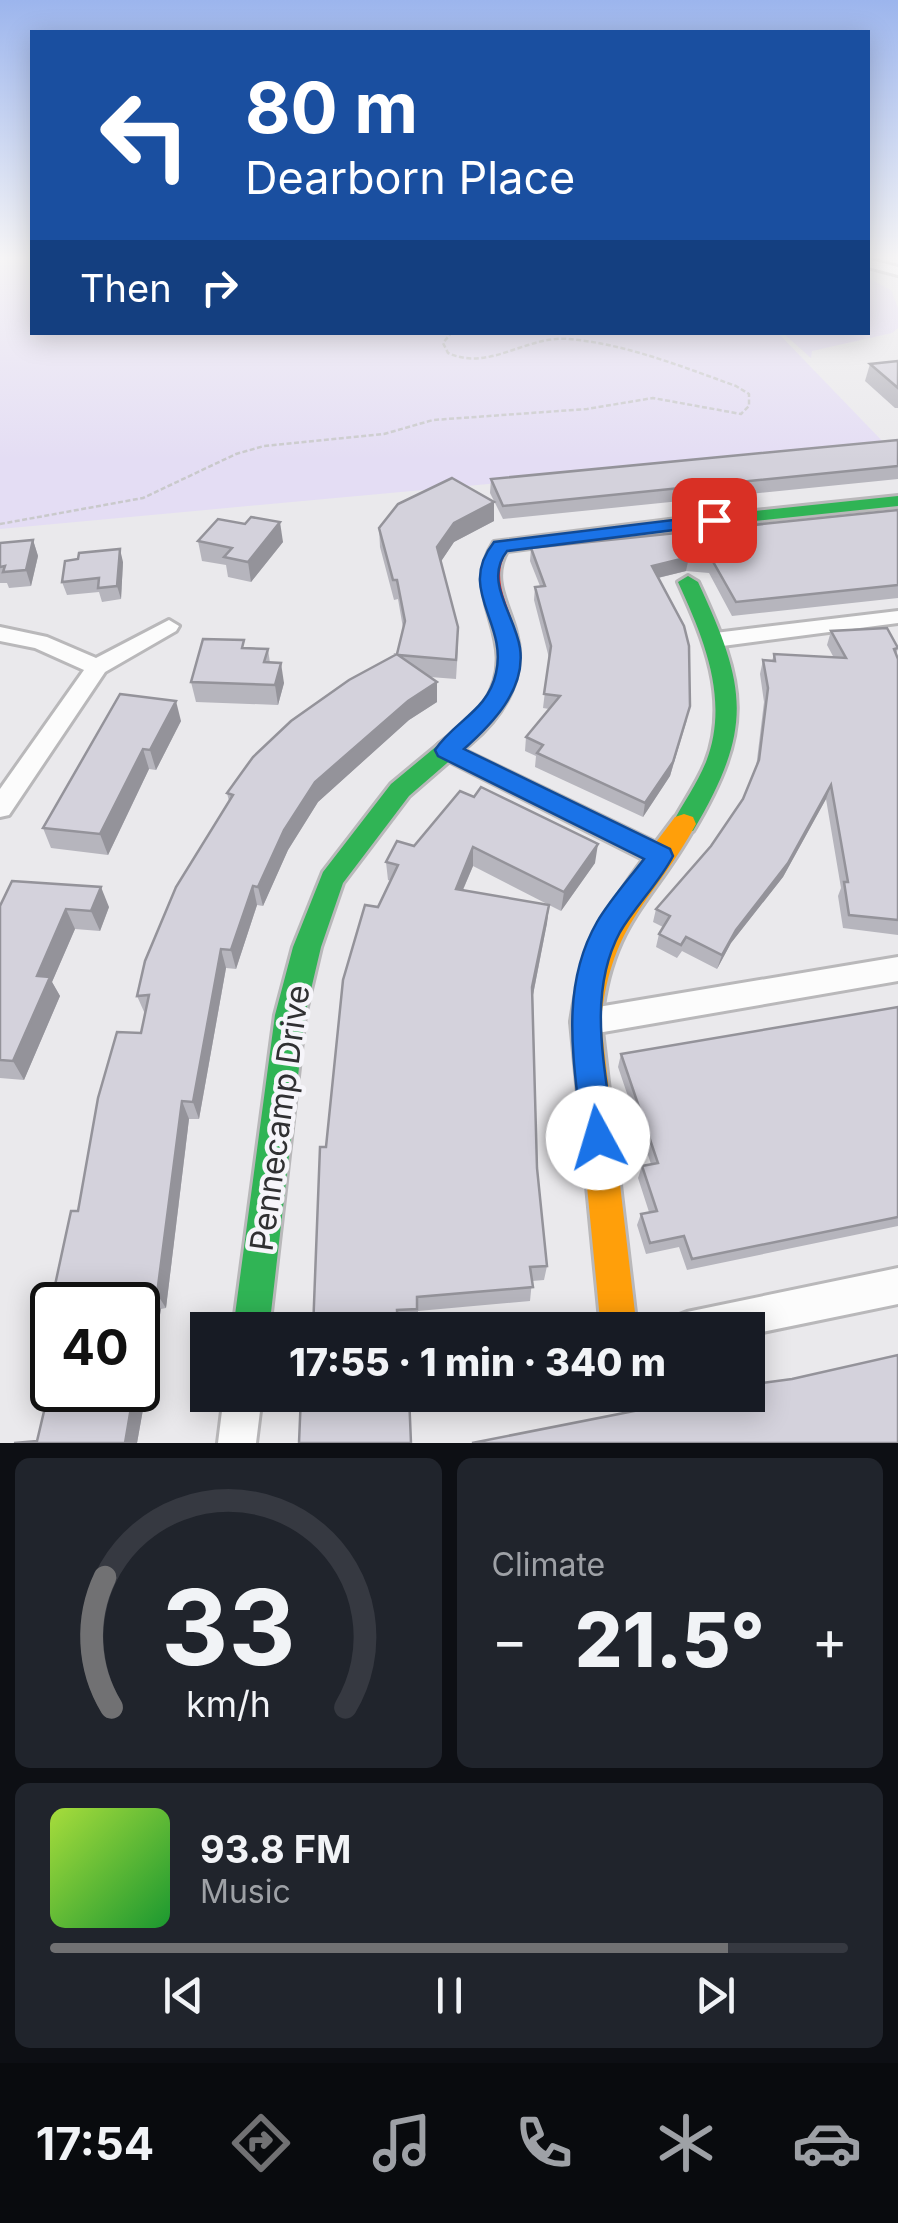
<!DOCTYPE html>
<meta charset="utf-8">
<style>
:root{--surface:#171b24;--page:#20242c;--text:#f1f3f6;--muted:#9ea1a6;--line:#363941;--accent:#717173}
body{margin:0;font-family:Inter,sans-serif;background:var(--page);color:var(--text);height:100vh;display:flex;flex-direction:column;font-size:38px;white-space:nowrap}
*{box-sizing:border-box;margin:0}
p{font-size:32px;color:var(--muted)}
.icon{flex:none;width:55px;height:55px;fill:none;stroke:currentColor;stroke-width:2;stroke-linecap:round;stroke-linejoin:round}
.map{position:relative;height:1443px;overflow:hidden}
.details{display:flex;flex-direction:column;gap:15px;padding:15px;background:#0d0f14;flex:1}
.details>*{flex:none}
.hud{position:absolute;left:30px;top:30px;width:840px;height:305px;border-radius:0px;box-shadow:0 5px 25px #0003;background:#1a4fa0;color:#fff;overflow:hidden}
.speed{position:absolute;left:30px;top:1282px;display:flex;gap:20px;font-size:50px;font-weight:700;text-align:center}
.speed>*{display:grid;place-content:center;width:130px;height:130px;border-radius:50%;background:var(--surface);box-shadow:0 5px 25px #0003;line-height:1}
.speed .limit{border:5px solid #111;border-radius:15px;background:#fff;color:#111}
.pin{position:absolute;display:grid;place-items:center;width:85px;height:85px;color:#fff;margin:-42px;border-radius:20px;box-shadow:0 5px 15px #0006}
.me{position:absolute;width:110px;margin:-55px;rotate:354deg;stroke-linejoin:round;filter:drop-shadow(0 0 8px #0008)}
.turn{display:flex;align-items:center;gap:35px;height:210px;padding:0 50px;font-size:45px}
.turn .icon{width:130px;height:130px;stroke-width:2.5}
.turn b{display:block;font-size:70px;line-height:85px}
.then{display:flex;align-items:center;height:95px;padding:0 50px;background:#0003;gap:20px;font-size:38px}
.big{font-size:75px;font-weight:800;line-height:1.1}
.details .widget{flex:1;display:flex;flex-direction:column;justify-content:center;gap:15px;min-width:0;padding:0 35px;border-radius:15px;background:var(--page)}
.details .dial{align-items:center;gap:0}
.dial svg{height:260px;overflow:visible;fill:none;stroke:var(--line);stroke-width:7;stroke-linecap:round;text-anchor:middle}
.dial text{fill:var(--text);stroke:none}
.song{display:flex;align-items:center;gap:30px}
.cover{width:120px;height:120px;border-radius:15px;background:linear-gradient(135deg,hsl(80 70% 55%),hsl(130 70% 35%))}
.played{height:10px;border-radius:5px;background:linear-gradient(90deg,var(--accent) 85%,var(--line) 85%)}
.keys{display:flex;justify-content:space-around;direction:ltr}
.heat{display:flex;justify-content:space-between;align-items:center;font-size:55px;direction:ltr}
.details .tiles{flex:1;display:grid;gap:15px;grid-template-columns:1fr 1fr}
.widget:last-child{grid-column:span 2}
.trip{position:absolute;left:190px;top:1312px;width:575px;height:100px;border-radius:0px;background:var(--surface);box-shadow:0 5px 25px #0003;font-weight:800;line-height:100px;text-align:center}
.menu{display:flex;height:160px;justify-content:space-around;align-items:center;background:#090b0e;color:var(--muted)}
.menu .icon{width:70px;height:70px}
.menu .selected{color:var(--accent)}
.menu b{font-size:45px;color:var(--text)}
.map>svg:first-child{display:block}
.green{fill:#e4ddf4}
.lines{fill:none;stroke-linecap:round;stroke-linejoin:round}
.street-casing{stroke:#b9b8ba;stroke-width:6}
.fast-casing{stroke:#b9b8ba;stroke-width:6}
.slow-casing{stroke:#b9b8ba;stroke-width:6}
.jam-casing{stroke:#b9b8ba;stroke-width:6}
.path{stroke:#c9c9cb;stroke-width:2.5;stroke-dasharray:5 2.5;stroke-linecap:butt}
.street{fill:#fcfcfc;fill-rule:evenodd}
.fast{fill:#30b455;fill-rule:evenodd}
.slow{fill:#ff9f0a;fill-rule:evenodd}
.jam{fill:#e5322d;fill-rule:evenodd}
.wall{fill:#b6b5bd;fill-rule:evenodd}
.shaded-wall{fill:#94939a}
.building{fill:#d4d2dc;stroke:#94939a;stroke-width:2.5}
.route{fill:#1a73e8;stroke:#114b97;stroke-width:2.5}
.labels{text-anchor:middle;stroke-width:9;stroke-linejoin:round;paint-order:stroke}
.street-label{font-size:32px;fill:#303032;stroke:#f6f5fa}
</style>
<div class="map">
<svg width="898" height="1443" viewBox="0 0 898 1443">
<rect width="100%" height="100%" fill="#eae9ec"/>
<g class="green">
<polygon points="0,258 32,258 32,332 778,333 888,447 0,529"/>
<polygon points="868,278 891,290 898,308 898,328 892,333 812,351 811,358 783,333 868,332"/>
</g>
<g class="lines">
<defs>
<g id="street">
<polygon points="868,259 898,267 898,275 868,267"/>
<polygon points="898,611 898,623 715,647 705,640 715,633"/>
<polygon points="169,620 179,626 176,631 105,672 9,815 0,817 0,789 84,670 35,648 0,641 0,627 47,637 96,658"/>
<polygon points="447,742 669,849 673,856 669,863 660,866 651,863 439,756 435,750 439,744"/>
<polygon points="898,957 898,981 586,1035 576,1031 571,1022 576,1013 586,1009"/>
<polygon points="898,1268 898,1304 748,1335 748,1330 669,1330 674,1317 687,1312"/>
<polygon points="224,1395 262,1395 256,1443 218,1443"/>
</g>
<g id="fast">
<polygon points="898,496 898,506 669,530 660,525 669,520"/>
<path d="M688,576L698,582C747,687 754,728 693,831H675L672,824C683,803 697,784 706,762C730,700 704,639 678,582Z"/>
<polygon points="446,743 454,745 458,751 454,757 409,796 343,883 321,947 305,1015 269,1330 233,1330 275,1015 293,947 323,872 391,784 438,745"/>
</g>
<path id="slow" d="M684,814L693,817L696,824C653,903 611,921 601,1022L637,1330H601L571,1022C582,935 625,884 675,817Z"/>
<path id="jam" d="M669,520L675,521V529L507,551C490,580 509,604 516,633C528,676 503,716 471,743C460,752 453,761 438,757L434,751L438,745C454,732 473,719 485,702C524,639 457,599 494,542Z"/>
</defs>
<use href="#street" class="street-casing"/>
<use href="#fast" class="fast-casing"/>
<use href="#slow" class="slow-casing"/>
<use href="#jam" class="jam-casing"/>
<path class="path" d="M0,524L143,498L236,454L264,446L384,434L433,420L587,409L653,398L741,414L749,406V394L736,386C683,367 626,344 569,339C526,335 490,372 448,353L443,343L452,332"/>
<use href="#street" class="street"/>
<use href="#fast" class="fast"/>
<use href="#slow" class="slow"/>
<use href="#jam" class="jam"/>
</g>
<g class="wall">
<polygon points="898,361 898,408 895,408 865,381 870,364"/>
<polygon points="898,440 898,479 503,519 490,493 491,479"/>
<polygon points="494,502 494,521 454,542 441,561 458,647 456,679 430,677 437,682 437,702 409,720 318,802 288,850 263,906 257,905 236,969 226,968 199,1119 189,1119 166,1308 161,1309 137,1443 14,1443 37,1441 47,1399 34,1386 55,1303 52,1299 78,1211 141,1033 145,1014 137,996 229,801 227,793 397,654 403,628 398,599 394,600 380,547 379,528"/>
<polygon points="898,510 898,598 732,616 709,573 686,571 658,578 687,720 670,776 643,817 535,767 536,756 525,751 526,737 549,709 543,708 549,658 534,600 535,587 540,586 530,561 531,548"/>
<polygon points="245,524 283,542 251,582 228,577 226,565 202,561 198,541"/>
<polygon points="33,540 38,556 31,586 9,588 7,583 0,583 0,543"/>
<polygon points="123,562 121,599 102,602 99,592 67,595 62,582"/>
<polygon points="831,631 898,648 896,655 898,659 898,935 843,928 838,896 841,888 826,799 783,877 731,943 717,969 682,951 677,958 656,947 659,934 663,927 653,922 656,909 711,846 743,799 756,768 764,702 760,674 763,660 772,661 774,654 834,658 827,645"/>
<polygon points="246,648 268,649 270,663 284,683 278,705 196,702 191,682"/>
<polygon points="120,694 181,721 156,770 149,769 108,855 51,848 43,828"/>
<path d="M460,791L595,863L561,911L549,905L547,923L533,995L537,1168L547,1266L544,1280L532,1281L530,1301L418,1311V1322L399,1323V1330H313L326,1147L378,907L391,881L388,880L386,862L414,846ZM473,866L549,905L463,890Z"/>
<polygon points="0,906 109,907 100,931 75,929 52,982 60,996 24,1080 0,1078"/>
<polygon points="898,1007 898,1226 687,1270 679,1247 646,1254 637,1225 641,1214 649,1212 638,1178 642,1166 651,1164 618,1067 621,1054"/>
</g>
<g class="shaded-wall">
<polygon points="494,502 494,521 454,542 438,566 437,547 454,523"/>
<polygon points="280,522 283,542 251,582 248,562"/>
<polygon points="33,540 38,556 31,586 26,570"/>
<polygon points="120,549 123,562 121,599 117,586"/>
<polygon points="689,557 686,571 649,580 652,566"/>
<polygon points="281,663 284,683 278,705 275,685"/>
<polygon points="437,682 437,702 409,720 318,802 288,850 263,906 258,887 284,830 315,782 408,701"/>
<polygon points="176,701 181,721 156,770 150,750"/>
<polygon points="690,706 670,776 643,817 645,803"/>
<polygon points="143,749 149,769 108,855 100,834"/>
<polygon points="831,785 826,799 783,877 731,943 717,969 722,955 736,930"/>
<polygon points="598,844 595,863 561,911 564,892"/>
<polygon points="473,847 473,866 455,908 456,889"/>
<polygon points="253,886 257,905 236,969 231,950"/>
<polygon points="101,887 109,907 100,931 91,911"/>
<polygon points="549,905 547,923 531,1005 532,987"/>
<polygon points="66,909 75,929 52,982 60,996 24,1080 13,1061 37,976"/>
<polygon points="221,949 226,968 199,1119 193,1102"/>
<polygon points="182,1101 189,1119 166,1308 157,1294"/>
<polygon points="152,1294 161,1309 137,1443 125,1443 134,1390 138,1390 138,1373"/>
</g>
<g class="building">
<polygon points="898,361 898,388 870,364"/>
<polygon points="898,440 898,466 503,506 491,479"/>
<polygon points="452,478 494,502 454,523 437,547 458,627 456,660 398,655 437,682 408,701 315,782 284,830 258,887 253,886 231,950 221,949 193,1102 182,1101 157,1294 152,1294 138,1373 138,1305 55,1305 56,1299 52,1299 71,1211 78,1211 98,1098 117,1032 141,1033 149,995 137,996 145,961 176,887 233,795 227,793 253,757 291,721 349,680 397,654 405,621 397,580 393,580 379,528 398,504"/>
<polygon points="898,510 898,585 736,602 712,560 689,557 652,566 684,626 689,646 690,706 673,762 645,803 537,753 543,745 526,737 560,696 544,694 551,646 535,587 545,586 531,548"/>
<polygon points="251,517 280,522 248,562 224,557 232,548 198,541 218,519 245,524"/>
<polygon points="33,540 26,570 3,572 5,566 0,567 0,543"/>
<polygon points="120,549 117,586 98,588 99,578 62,582 65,561 78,559 79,553"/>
<polygon points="887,628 898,648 894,649 898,659 898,920 849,915 844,882 848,882 831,785 788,863 736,930 722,955 686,937 681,945 659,934 670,916 656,909 711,846 743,799 759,760 768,688 763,660 775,661 774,654 846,658 831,631"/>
<polygon points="203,639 244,640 242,648 268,649 264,662 281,663 275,685 191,682"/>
<polygon points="120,694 176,701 150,750 143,749 100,834 43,828"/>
<polygon points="481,787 598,844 564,892 473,847 456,889 549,905 532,987 537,1168 547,1266 530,1267 533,1287 417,1297 417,1309 397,1310 398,1330 313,1330 320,1147 326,1147 343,980 365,905 378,907 398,865 386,862 397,841 414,846 460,791 474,797"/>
<polygon points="12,881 101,887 91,911 66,909 37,976 50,977 13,1061 0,1060 0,906"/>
<polygon points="898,1007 898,1217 692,1259 684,1236 650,1243 641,1214 657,1211 642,1166 658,1163 621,1054"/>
<polygon points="52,1313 52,1390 134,1390 125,1443 14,1443 37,1441 50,1386 34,1386"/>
<polygon points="898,1355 898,1443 472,1443 715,1395 748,1395 748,1385 792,1379"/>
<polygon points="301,1395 409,1395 411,1443 299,1443"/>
</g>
<linearGradient id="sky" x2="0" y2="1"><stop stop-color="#9cb5ed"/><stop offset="0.56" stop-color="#f6f5f6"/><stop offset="1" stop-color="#f6f5f6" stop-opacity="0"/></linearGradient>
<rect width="898" height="460" fill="url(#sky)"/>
<path class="route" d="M714,515L723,520L721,524L507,551C483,581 515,615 520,648C526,690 492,724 464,749L670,849L673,856C659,883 636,905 620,932C586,995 606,1071 614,1138L610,1149L598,1153L587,1149L582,1138C575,1065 558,990 597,922C610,900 628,880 644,859L438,756L435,750C454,721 488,711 496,673C508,622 456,590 494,542Z"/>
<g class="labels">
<g class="street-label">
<text transform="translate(280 1118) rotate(-82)" y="11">Pennecamp Drive</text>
</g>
</g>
</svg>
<div class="speed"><div class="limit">40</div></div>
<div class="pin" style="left:714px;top:520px;background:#d93025"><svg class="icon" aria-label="arrive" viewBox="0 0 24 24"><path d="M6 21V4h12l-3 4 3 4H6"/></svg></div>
<svg class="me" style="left:598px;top:1138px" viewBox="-20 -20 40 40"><circle r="19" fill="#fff"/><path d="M0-13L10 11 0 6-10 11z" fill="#1a73e8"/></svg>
<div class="trip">17:55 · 1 min · 340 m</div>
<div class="hud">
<div class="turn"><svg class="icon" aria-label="left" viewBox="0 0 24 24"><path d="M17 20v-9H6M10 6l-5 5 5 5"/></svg><div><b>80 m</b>Dearborn Place</div></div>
<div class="then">Then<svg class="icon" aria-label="right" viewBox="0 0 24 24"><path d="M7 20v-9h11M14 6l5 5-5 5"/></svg></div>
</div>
</div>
<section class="details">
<div class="tiles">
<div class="widget dial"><svg viewBox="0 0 100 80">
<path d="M14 69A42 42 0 1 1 86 69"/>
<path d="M14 69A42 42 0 0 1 12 29" stroke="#717173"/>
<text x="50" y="56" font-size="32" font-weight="700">33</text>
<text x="50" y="72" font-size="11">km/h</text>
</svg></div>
<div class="widget"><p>Climate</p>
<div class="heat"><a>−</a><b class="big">21.5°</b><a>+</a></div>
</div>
<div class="widget">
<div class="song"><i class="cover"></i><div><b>93.8 FM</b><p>Music</p></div></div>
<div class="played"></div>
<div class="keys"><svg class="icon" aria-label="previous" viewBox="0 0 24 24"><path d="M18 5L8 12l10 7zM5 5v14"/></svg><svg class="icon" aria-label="pause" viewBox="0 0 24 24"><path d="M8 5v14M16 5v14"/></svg><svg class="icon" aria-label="next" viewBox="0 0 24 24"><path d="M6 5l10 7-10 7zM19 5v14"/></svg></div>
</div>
</div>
</section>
<nav class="menu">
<b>17:54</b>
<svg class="icon selected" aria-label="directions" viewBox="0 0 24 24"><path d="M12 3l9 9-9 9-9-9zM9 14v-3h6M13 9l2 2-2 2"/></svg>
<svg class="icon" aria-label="music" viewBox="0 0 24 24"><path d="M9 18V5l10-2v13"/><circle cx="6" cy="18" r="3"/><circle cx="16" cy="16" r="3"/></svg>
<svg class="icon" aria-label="phone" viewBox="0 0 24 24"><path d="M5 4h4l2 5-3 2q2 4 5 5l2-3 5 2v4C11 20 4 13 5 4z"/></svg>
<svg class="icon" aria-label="climate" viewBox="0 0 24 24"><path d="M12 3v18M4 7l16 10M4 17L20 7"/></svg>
<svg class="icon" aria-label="car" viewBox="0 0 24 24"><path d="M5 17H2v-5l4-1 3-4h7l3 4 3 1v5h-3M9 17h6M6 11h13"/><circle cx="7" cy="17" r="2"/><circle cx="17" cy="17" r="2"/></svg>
</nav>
